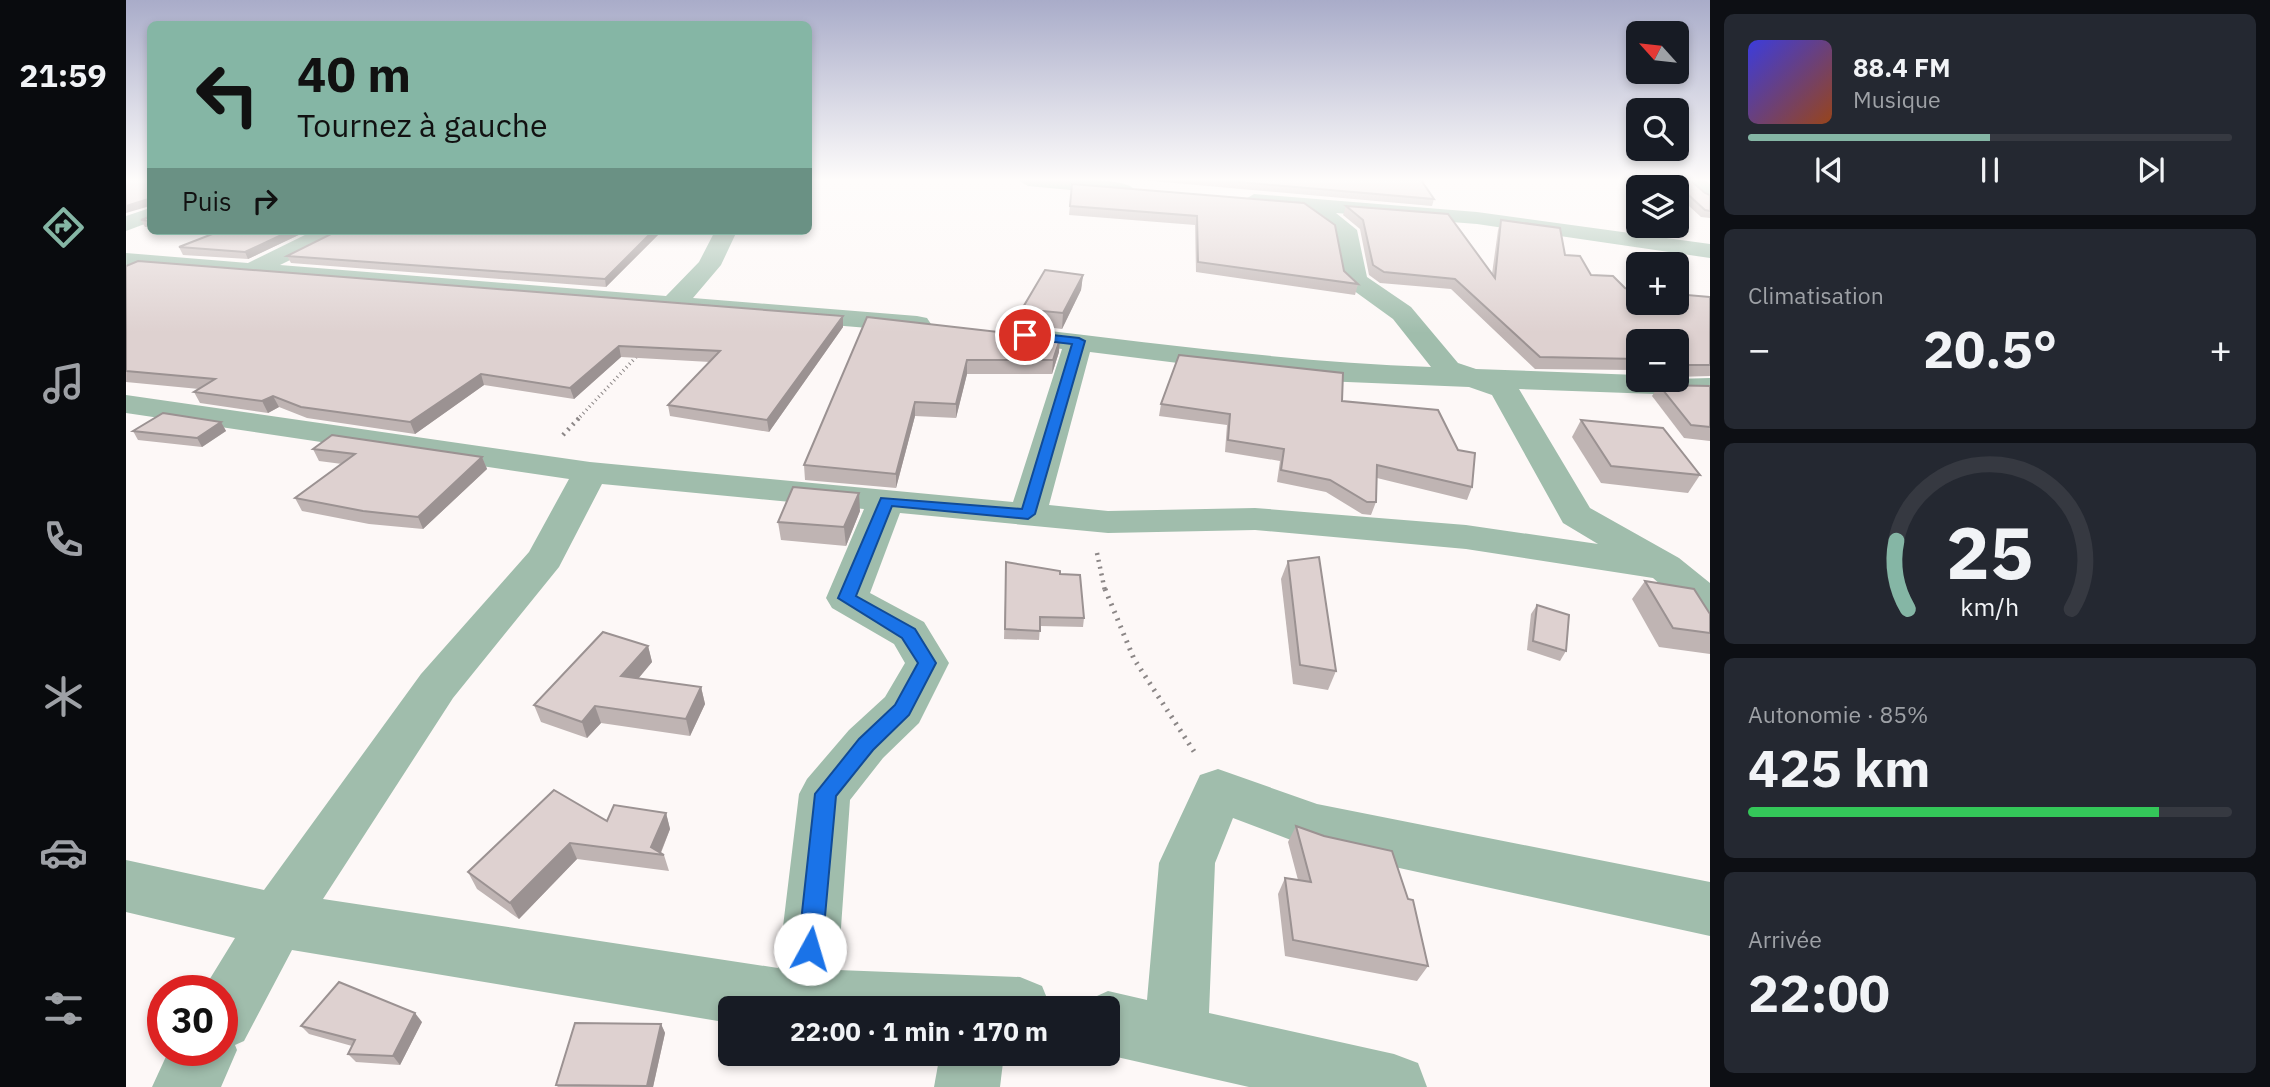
<!DOCTYPE html>
<html lang="fr">
<meta charset="utf-8">
<style>
:root{--surface:#171b24;--page:#242831;--text:#f1f3f6;--muted:#9ea1a6;--line:#363941;--accent:#85b6a5}
body{margin:0;font-family:"IBM Plex Sans",sans-serif;background:var(--page);color:var(--text);height:100vh;display:flex;flex-direction:column;font-size:26px;white-space:nowrap}
*{box-sizing:border-box;margin:0}
p{font-size:23px;color:var(--muted)}
.icon{flex:none;width:38px;height:38px;fill:none;stroke:currentColor;stroke-width:2;stroke-linecap:round;stroke-linejoin:round}
.map{position:relative;flex:1;overflow:hidden}
.panel{display:flex;flex-direction:column;gap:14px;padding:14px;background:#0d0f14;width:560px}
.panel>*{flex:none}
.guide{position:absolute;left:21px;top:21px;width:665px;height:214px;border-radius:10px;box-shadow:0 4px 10px #0003;background:#85b6a5;color:#111;overflow:hidden}
.needle{width:46px;rotate:297deg}
.buttons{position:absolute;left:1500px;top:21px;display:grid;gap:14px}
.buttons a{display:grid;place-items:center;width:63px;height:63px;border-radius:10px;background:var(--surface);box-shadow:0 4px 10px #0003;font-size:35px}
.speed{position:absolute;left:21px;top:975px;display:flex;gap:14px;font-size:35px;font-weight:700;text-align:center}
.speed>*{display:grid;place-content:center;width:91px;height:91px;border-radius:50%;background:var(--surface);box-shadow:0 4px 10px #0003;line-height:1}
.speed .limit{border:10px solid #d22;background:#fff;color:#111}
.pin{position:absolute;display:grid;place-items:center;width:60px;height:60px;color:#fff;margin:-30px;border:4px solid #fff;border-radius:50%;box-shadow:0 2px 7px #0007}
.me{position:absolute;width:77px;margin:-38px;rotate:6deg;stroke-linejoin:round;filter:drop-shadow(0 0 5px #0008)}
.turn{display:flex;align-items:center;gap:24px;height:147px;padding:0 35px;font-size:32px}
.turn .icon{width:91px;height:91px;stroke-width:2.5}
.turn b{display:block;font-size:49px;line-height:60px}
.then{display:flex;align-items:center;height:66px;padding:0 35px;background:#0003;gap:14px;font-size:26px}
.big{font-size:52px;font-weight:800;line-height:1.1}
.panel .widget{flex:1;display:flex;flex-direction:column;justify-content:center;gap:10px;min-width:0;padding:0 24px;border-radius:10px;background:var(--page)}
.panel .dial{align-items:center;gap:0}
.dial svg{height:182px;overflow:visible;fill:none;stroke:var(--line);stroke-width:7;stroke-linecap:round;text-anchor:middle}
.dial text{fill:var(--text);stroke:none}
.song{display:flex;align-items:center;gap:21px}
.cover{width:84px;height:84px;border-radius:10px;background:linear-gradient(135deg,hsl(240 70% 55%),hsl(20 70% 35%))}
.played{height:7px;border-radius:4px;background:linear-gradient(90deg,var(--accent) 50%,var(--line) 50%)}
.keys{display:flex;justify-content:space-around;direction:ltr}
.heat{display:flex;justify-content:space-between;align-items:center;font-size:38px;direction:ltr}
.charge{height:10px;border-radius:5px;background:linear-gradient(90deg,#34c759 85%,var(--line) 0)}
.trip{position:absolute;left:592px;top:996px;width:402px;height:70px;border-radius:10px;background:var(--surface);box-shadow:0 4px 10px #0003;font-weight:800;line-height:70px;text-align:center}
main{display:flex;flex:1;min-height:0}
.tab-bar{display:flex;flex-direction:column;width:126px;justify-content:space-around;align-items:center;background:#090b0e;color:var(--muted)}
.tab-bar .icon{width:49px;height:49px}
.tab-bar .on{color:var(--accent)}
.tab-bar b{font-size:32px;color:var(--text)}
.map>svg:first-child{display:block}
.lines{fill:none;stroke-linecap:round;stroke-linejoin:round}
.path-far2{stroke:#8c8787;stroke-width:3.5;stroke-dasharray:1 3.5;stroke-linecap:butt}
.path-far1{stroke:#8c8787;stroke-width:4.5;stroke-dasharray:2 5;stroke-linecap:butt}
.path{stroke:#8c8787;stroke-width:5;stroke-dasharray:2 6;stroke-linecap:butt}
.minor{fill:#a0bdac;fill-rule:evenodd}
.wall{fill:#bfb4b3}
.shaded-wall{fill:#9b9292}
.building{fill:#ded1d0;stroke:#9b9292;stroke-width:2}
.route{fill:#1a73e8;stroke:#114b97;stroke-width:2}
</style>
<main>
<nav class="tab-bar">
<b>21:59</b>
<svg class="icon on" aria-label="directions" viewBox="0 0 24 24"><path d="M12 3l9 9-9 9-9-9zM9 14v-3h6M13 9l2 2-2 2"/></svg>
<svg class="icon" aria-label="music" viewBox="0 0 24 24"><path d="M9 18V5l10-2v13"/><circle cx="6" cy="18" r="3"/><circle cx="16" cy="16" r="3"/></svg>
<svg class="icon" aria-label="phone" viewBox="0 0 24 24"><path d="M5 4h4l2 5-3 2q2 4 5 5l2-3 5 2v4C11 20 4 13 5 4z"/></svg>
<svg class="icon" aria-label="climate" viewBox="0 0 24 24"><path d="M12 3v18M4 7l16 10M4 17L20 7"/></svg>
<svg class="icon" aria-label="car" viewBox="0 0 24 24"><path d="M5 17H2v-5l4-1 3-4h7l3 4 3 1v5h-3M9 17h6M6 11h13"/><circle cx="7" cy="17" r="2"/><circle cx="17" cy="17" r="2"/></svg>
<svg class="icon" aria-label="filters" viewBox="0 0 24 24"><path d="M4 7h16M4 17h16"/><circle cx="9" cy="7" r="2"/><circle cx="15" cy="17" r="2"/></svg>
</nav>
<div class="map">
<svg width="1584" height="1087" viewBox="0 0 1584 1087">
<rect width="100%" height="100%" fill="#fdf8f7"/>
<g class="lines">
<polyline class="path-far2" points="451,420 512,355"/>
<g class="path-far1">
<polyline points="437,435 453,418"/>
<polyline points="971,553 979,591"/>
</g>
<polyline class="path" points="979,589 1008,659 1069,753"/>
<g class="minor">
<path d="M892,180C913,180 997,175 1008,189L998,195L902,186Z"/>
<polygon points="1557,180 1580,180 1584,184 1584,200 1577,198"/>
<path d="M1128,194L1351,212L1584,244V258L1351,224L1210,213L1231,230L1241,277L1285,307L1332,363L1350,369L1512,375V380L1584,378V396L1393,389L1464,508L1553,558L1584,583V619L1569,615L1527,578L1340,549L1129,530L982,533L774,513L744,593L798,622L823,663L793,723L757,758L724,800L712,970L894,977L916,986L925,1008H604V1023L166,950L118,1041L109,1045L111,1050L95,1087H26L43,1050H96V990H77L109,938L0,912V860L138,890L295,674L403,552L443,479L0,413V395L464,462L887,502L936,349L872,340L868,334L872,328L882,326C1022,342 1163,362 1305,367L1267,319L1220,285L1217,280L1209,233L1178,210L1121,204L1118,200ZM964,352L1197,381L1343,387L1366,395L1437,523L1472,544L1340,525L1129,508L982,511L923,505ZM476,484L738,509L700,598L706,608L768,644L779,663L759,697L723,730L681,779L673,794L652,968L197,899L327,698L433,567Z"/>
<polygon points="24,208 24,222 0,231 0,216"/>
<polygon points="187,231 216,231 213,236 154,265 540,296 573,262 589,231 611,231 595,265 567,298 791,316 801,318 805,324 801,330 791,332 0,267 0,253 122,263"/>
<polygon points="1092,769 1191,804 1584,882 1584,936 1191,850 1107,818 1089,863 1083,1013 1268,1054 1292,1063 1301,1087 1123,1087 982,1055 979,1054 982,1054 982,1008 957,1008 960,1001 982,991 1021,1000 1033,863 1074,775"/>
<polygon points="814,1054 878,1054 874,1087 808,1087"/>
</g>
</g>
<g class="wall">
<polygon points="24,180 24,227 19,227 15,220 23,217"/>
<polygon points="1014,180 1295,180 1308,199 1306,206"/>
<polygon points="1536,180 1564,180 1579,193 1584,195 1584,218 1575,217 1550,194 1550,187 1543,187"/>
<polygon points="946,184 1178,203 1218,271 1232,284 1229,295 1070,272 1069,225 943,215"/>
<polygon points="1220,206 1366,274 1372,230 1375,220 1439,255 1465,275 1499,288 1512,292 1584,297 1584,376 1550,377 1550,341 1512,341 1512,373 1506,370 1409,369 1325,289 1254,283 1243,275 1234,229 1217,215"/>
<polygon points="61,231 181,231 122,259 57,255 53,247 88,234"/>
<polygon points="536,231 480,287 165,263 161,256"/>
<polygon points="0,266 717,316 717,327 643,432 544,416 542,405 584,362 495,357 448,399 358,385 289,434 181,418 153,407 142,413 74,403 68,392 73,389 0,382"/>
<polygon points="957,275 955,290 936,329 895,324 896,309"/>
<polygon points="741,317 933,352 926,374 841,374 830,418 789,416 770,488 679,480 678,465"/>
<polygon points="1533,385 1584,386 1584,441 1558,438 1526,396"/>
<polygon points="1216,401 1346,487 1341,500 1251,478 1250,502 1245,515 1236,514 1200,492 1151,482 1154,461 1099,452 1101,425 1033,416 1035,404"/>
<polygon points="1455,420 1574,475 1562,493 1475,483 1446,437"/>
<polygon points="95,422 100,431 76,447 12,440 7,431"/>
<polygon points="187,449 356,457 361,469 297,529 243,524 176,511 169,498 216,464 193,461"/>
<polygon points="734,511 720,546 655,540 652,522"/>
<polygon points="1162,561 1210,671 1202,690 1167,684 1155,579"/>
<polygon points="880,562 934,574 958,618 957,627 914,626 913,640 878,639"/>
<polygon points="1519,581 1584,614 1584,654 1533,647 1506,599"/>
<polygon points="1411,605 1440,651 1434,661 1401,650 1405,614"/>
<polygon points="522,646 526,662 512,679 575,687 579,704 564,736 475,723 461,738 415,722 408,705"/>
<polygon points="540,813 544,829 535,853 538,855 543,871 451,859 393,919 351,889 342,872 481,821"/>
<polygon points="1170,826 1198,836 1302,966 1291,981 1159,956 1152,894 1159,878 1172,880 1162,842"/>
<polygon points="296,1022 274,1065 230,1062 222,1054 226,1046 183,1034 175,1026"/>
<polygon points="535,1024 539,1033 527,1087 432,1087 430,1085"/>
</g>
<g class="shaded-wall">
<polygon points="22,199 24,206 0,213 0,206"/>
<polygon points="164,231 181,231 122,259 119,252"/>
<polygon points="527,231 536,231 480,287 479,279"/>
<polygon points="957,275 955,290 936,329 937,313"/>
<polygon points="717,316 717,327 643,432 641,420"/>
<polygon points="934,339 933,352 926,374 927,360"/>
<polygon points="493,346 495,357 448,399 444,388"/>
<polygon points="841,360 841,374 830,418 830,404"/>
<polygon points="355,374 358,385 289,434 284,422"/>
<polygon points="147,396 153,407 142,413 136,401"/>
<polygon points="789,402 789,416 770,488 770,474"/>
<polygon points="95,422 100,431 76,447 71,438"/>
<polygon points="356,457 361,469 297,529 292,517"/>
<polygon points="733,493 734,511 720,546 718,527"/>
<polygon points="522,646 526,662 500,693 495,676"/>
<polygon points="575,687 579,704 564,736 560,719"/>
<polygon points="469,706 475,723 461,738 456,722"/>
<polygon points="540,813 544,829 534,854 525,847"/>
<polygon points="444,843 451,859 393,919 384,903"/>
<polygon points="289,1013 296,1022 274,1065 267,1056"/>
<polygon points="535,1024 539,1033 527,1087 522,1087 521,1086"/>
</g>
<g class="building">
<polygon points="0,180 24,180 24,221 15,220 23,217 22,199 0,206"/>
<polygon points="1089,180 1295,180 1308,199"/>
<polygon points="1546,180 1564,180 1579,193 1584,195 1584,211 1579,210"/>
<polygon points="946,184 1178,203 1209,225 1218,271 1232,284 1072,262 1071,216 944,206"/>
<polygon points="1220,206 1322,214 1369,278 1375,220 1434,228 1439,255 1454,256 1465,275 1487,276 1499,288 1512,292 1512,303 1550,303 1550,294 1584,297 1584,365 1550,365 1550,341 1512,341 1512,359 1414,357 1329,279 1258,272 1247,265 1237,220"/>
<polygon points="94,231 164,231 119,252 53,247"/>
<polygon points="211,231 527,231 479,279 161,256"/>
<polygon points="12,261 717,316 641,420 542,405 594,351 493,346 444,388 355,374 284,422 175,407 147,396 136,401 68,392 89,379 0,371 0,266"/>
<polygon points="919,270 957,275 937,313 896,309"/>
<polygon points="741,317 934,339 927,360 841,360 830,404 789,402 770,474 678,465"/>
<polygon points="1053,355 1217,373 1216,401 1312,410 1332,450 1349,453 1346,487 1251,465 1250,502 1241,502 1204,480 1155,470 1158,449 1102,440 1104,414 1035,404"/>
<polygon points="1533,385 1584,386 1584,427 1565,425"/>
<polygon points="37,413 95,422 71,438 7,431"/>
<polygon points="1455,420 1537,428 1574,475 1485,466"/>
<polygon points="206,435 356,457 292,517 237,511 169,498 229,454 187,449"/>
<polygon points="667,487 733,493 718,527 652,522"/>
<polygon points="1193,557 1210,671 1174,665 1162,561"/>
<polygon points="880,562 934,571 934,574 954,575 958,618 914,617 914,631 879,629"/>
<polygon points="1519,581 1568,589 1584,614 1584,633 1547,628"/>
<polygon points="1411,605 1443,615 1440,651 1407,641"/>
<polygon points="477,632 522,646 495,676 575,687 560,719 469,706 456,722 408,705"/>
<polygon points="428,790 481,821 488,805 540,813 525,847 538,855 444,843 384,903 342,872"/>
<polygon points="1170,826 1198,836 1266,851 1282,899 1287,900 1302,966 1167,940 1159,878 1185,882"/>
<polygon points="213,982 289,1013 267,1056 222,1054 229,1040 175,1026"/>
<polygon points="449,1023 535,1024 521,1086 430,1085"/>
</g>
<linearGradient id="sky" x2="0" y2="1"><stop stop-color="#a9acc9"/><stop offset="0.54" stop-color="#fefcfb"/><stop offset="1" stop-color="#fefcfb" stop-opacity="0"/></linearGradient>
<rect width="1584" height="333" fill="url(#sky)"/>
<polygon class="route" points="899,332 953,338 959,341 909,514 902,519 766,506 730,596 789,629 810,663 783,715 747,750 710,796 696,949 693,957 684,961 675,957 672,949 689,794 733,739 769,705 792,663 776,638 712,598 755,498 896,509 946,344 895,338 893,335"/>
</svg>
<div class="buttons">
<a><svg class="needle" viewBox="-14 -14 28 28"><path d="M0-13l5 13h-10z" fill="#e53935"/><path d="M0 13l5-13h-10z" fill="#9ea1a6"/></svg></a>
<a><svg class="icon" aria-label="search" viewBox="0 0 24 24"><circle cx="10" cy="10" r="6"/><path d="M15 15l6 6"/></svg></a>
<a><svg class="icon" aria-label="layers" viewBox="0 0 24 24"><path d="M12 4l9 5-9 5-9-5zM3 14l9 5 9-5"/></svg></a>
<a>+</a>
<a>−</a>
</div>
<div class="speed"><div class="limit">30</div></div>
<div class="pin" style="left:899px;top:335px;background:#d93025"><svg class="icon" aria-label="arrive" viewBox="0 0 24 24"><path d="M6 21V4h12l-3 4 3 4H6"/></svg></div>
<svg class="me" style="left:684px;top:949px" viewBox="-20 -20 40 40"><circle r="19" fill="#fff"/><path d="M0-13L10 11 0 6-10 11z" fill="#1a73e8"/></svg>
<div class="trip">22:00 · 1 min · 170 m</div>
<div class="guide">
<div class="turn"><svg class="icon" aria-label="left" viewBox="0 0 24 24"><path d="M17 20v-9H6M10 6l-5 5 5 5"/></svg><div><b>40 m</b>Tournez à gauche</div></div>
<div class="then">Puis<svg class="icon" aria-label="right" viewBox="0 0 24 24"><path d="M7 20v-9h11M14 6l5 5-5 5"/></svg></div>
</div>
</div>
<section class="panel">
<div class="widget">
<div class="song"><i class="cover"></i><div><b>88.4 FM</b><p>Musique</p></div></div>
<div class="played"></div>
<div class="keys"><svg class="icon" aria-label="previous" viewBox="0 0 24 24"><path d="M18 5L8 12l10 7zM5 5v14"/></svg><svg class="icon" aria-label="pause" viewBox="0 0 24 24"><path d="M8 5v14M16 5v14"/></svg><svg class="icon" aria-label="next" viewBox="0 0 24 24"><path d="M6 5l10 7-10 7zM19 5v14"/></svg></div>
</div>
<div class="widget"><p>Climatisation</p>
<div class="heat"><a>−</a><b class="big">20.5°</b><a>+</a></div>
</div>
<div class="widget dial"><svg viewBox="0 0 100 80">
<path d="M14 69A42 42 0 1 1 86 69"/>
<path d="M14 69A42 42 0 0 1 9 39" stroke="#85b6a5"/>
<text x="50" y="56" font-size="32" font-weight="700">25</text>
<text x="50" y="72" font-size="11">km/h</text>
</svg></div>
<div class="widget"><p>Autonomie · 85%</p><b class="big">425 km</b><div class="charge"></div></div>
<div class="widget"><p>Arrivée</p><b class="big">22:00</b></div>
</section>
</main>
